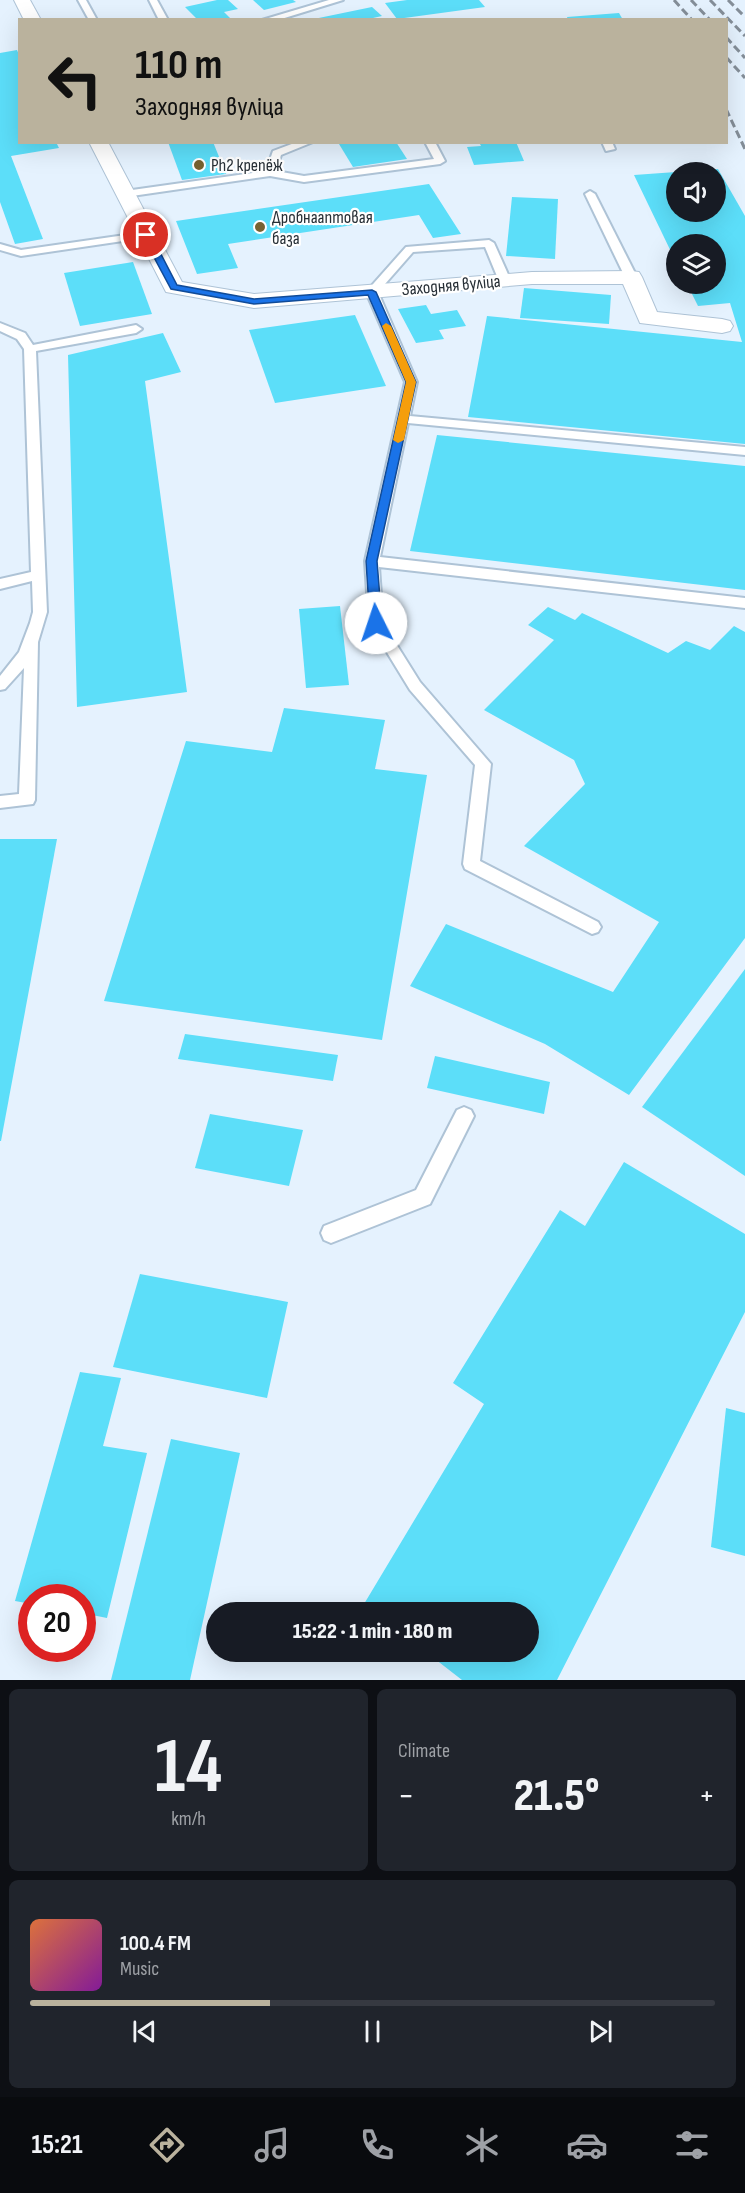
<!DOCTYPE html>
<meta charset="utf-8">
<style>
:root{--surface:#171b24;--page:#20242c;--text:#f1f3f6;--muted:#9ea1a6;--line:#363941;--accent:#bab29d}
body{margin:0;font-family:"Sofia Sans Condensed",sans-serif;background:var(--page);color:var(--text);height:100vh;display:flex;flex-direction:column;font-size:22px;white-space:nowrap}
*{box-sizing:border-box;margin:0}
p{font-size:20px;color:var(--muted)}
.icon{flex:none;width:33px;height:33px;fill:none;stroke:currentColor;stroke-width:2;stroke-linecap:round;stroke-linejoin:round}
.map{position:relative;height:1680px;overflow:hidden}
.side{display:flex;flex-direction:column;gap:9px;padding:9px;background:#0d0f14;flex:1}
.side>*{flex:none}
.guide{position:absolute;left:18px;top:18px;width:710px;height:126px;border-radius:0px;box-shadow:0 6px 24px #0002;background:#bab29d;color:#111;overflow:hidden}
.fabs{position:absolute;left:666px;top:162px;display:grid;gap:12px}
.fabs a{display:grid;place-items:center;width:60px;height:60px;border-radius:50%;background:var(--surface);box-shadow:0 6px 24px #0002;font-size:30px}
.speed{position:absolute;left:18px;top:1584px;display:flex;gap:12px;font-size:30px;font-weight:700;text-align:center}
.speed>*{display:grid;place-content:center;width:78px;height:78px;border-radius:50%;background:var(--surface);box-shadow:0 6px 24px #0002;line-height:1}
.speed .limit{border:9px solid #d22;background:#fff;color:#111}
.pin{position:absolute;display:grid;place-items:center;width:51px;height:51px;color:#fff;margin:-26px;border:3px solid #fff;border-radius:50%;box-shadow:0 2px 6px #0007}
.me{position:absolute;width:66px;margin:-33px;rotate:356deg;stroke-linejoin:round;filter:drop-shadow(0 0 4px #0008)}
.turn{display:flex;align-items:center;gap:21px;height:126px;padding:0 18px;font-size:27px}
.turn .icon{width:78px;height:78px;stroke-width:2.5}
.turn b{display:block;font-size:42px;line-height:51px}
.big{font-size:45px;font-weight:800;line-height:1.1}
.side .widget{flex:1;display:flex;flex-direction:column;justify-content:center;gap:9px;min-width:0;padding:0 21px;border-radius:9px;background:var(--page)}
.side .dial{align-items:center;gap:0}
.dial b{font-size:78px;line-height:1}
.song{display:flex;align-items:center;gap:18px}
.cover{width:72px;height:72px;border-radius:9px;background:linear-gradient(135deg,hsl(20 70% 55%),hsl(290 70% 35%))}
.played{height:6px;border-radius:3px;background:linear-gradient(90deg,var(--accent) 35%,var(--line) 35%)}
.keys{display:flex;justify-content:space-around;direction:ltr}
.heat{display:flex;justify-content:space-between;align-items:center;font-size:33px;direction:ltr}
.side .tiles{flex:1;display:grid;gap:9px;grid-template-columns:1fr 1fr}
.widget:last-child{grid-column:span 2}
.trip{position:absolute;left:206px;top:1602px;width:333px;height:60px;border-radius:30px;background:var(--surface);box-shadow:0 6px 24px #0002;font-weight:800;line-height:60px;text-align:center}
.menu{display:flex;height:96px;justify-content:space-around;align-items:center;background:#090b0e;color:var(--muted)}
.menu .icon{width:42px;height:42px}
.menu .on{color:var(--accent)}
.menu b{font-size:27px;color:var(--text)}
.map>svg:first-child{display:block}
.building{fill:#5cdef9}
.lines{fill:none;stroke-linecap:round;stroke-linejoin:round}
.lane-casing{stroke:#aec3d6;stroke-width:4}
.street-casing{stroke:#aec3d6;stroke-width:2}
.lane{fill:#fff;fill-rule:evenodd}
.street{fill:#fff;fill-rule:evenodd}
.rail{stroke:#848e98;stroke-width:3;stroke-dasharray:8 4;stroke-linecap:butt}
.route{fill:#1a73e8;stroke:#114b97;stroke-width:1.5}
.slow{fill:#f59e0b}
.poi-dot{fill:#766231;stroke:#fff;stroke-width:2}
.labels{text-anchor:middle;stroke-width:4.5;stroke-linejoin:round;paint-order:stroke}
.far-poi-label{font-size:18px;fill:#272f36;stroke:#fff;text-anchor:start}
.far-street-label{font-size:18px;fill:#272f36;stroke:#fff}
</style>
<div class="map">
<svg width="745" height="1680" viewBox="0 0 745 1680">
<rect width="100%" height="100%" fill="#e5f2fe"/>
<g class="building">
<polygon points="217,0 228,0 238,9 224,12 232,20 198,20 185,7"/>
<polygon points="253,0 293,0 296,2 264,10"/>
<polygon points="407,0 479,0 485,7 397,19 385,3"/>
<polygon points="372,7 382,16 364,20 309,20"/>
<polygon points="619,13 623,20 568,20 567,17"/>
<polygon points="17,50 20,57 20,142 56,142 59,148 11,156 43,239 15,244 0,202 0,53"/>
<polygon points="168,142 213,142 226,174 182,180"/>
<polygon points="350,142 396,142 407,159 353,167 339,144"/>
<polygon points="479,142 516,142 524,161 474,165 467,147 481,146"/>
<polygon points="718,169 745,216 745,444 468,417 487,316 742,342 730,303 698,306 687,284 716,284 716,244 676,244 676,262 634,175 676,172 676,212 716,212 716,172 692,171"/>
<polygon points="429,184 461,234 433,238 419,215 228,244 238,268 197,274 176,221"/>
<polygon points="512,197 558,199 555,259 506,256"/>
<polygon points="133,262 152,314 80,326 64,273"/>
<polygon points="524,288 611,295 609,324 520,318"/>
<polygon points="426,305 431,314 457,310 466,326 439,330 444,339 416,343 398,309"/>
<polygon points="355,315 386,386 275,403 249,330"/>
<polygon points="163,333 181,372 145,381 187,692 77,707 68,355"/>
<polygon points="437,435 745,466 745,590 410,551"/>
<polygon points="340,606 349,685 306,688 299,609"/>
<polygon points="548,607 575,620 582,613 668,653 686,641 710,650 734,626 745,632 745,938 629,1095 545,1044 410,986 446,924 613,992 659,922 524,846 585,784 574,760 484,710 554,640 528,625"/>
<polygon points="284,708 385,720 375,769 427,775 382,1040 104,1001 186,741 272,752"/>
<polygon points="0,839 57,839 1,1141 0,1141"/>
<polygon points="745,969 745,1176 642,1107"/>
<polygon points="185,1034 338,1055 333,1081 178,1059"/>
<polygon points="435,1056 550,1082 544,1114 427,1088"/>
<polygon points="210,1114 303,1130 289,1186 195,1168"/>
<polygon points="624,1162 745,1234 745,1312 557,1680 462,1680 426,1652 528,1652 528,1612 376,1612 364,1604 484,1404 453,1383 560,1210 585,1226"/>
<polygon points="140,1274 288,1302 267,1398 113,1367"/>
<polygon points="80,1372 121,1378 103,1446 147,1453 107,1618 82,1613 82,1598 32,1598 32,1604 15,1601"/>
<polygon points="726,1408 745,1413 745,1556 711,1547"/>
<polygon points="171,1439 240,1453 190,1680 111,1680"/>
</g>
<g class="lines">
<defs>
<g id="lane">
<polygon points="78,0 86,0 97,20 89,20"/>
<polygon points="149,0 157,0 168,20 159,20"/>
<polygon points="329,0 343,0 278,20 262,20"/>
<polygon points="297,142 313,142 281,155 276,171 304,176 434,159 425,142 435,142 445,161 440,164 304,182 270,176 125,197 120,194 125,191 266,171 273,151"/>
<polygon points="602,142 612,142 615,149 606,151"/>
<polygon points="590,191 595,194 637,277 635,279 627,279 625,277 585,194"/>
<polygon points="146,232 150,233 150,237 21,256 0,250 0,244 21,250"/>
<polygon points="489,240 494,243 511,281 509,283 501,283 499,281 485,247 413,252 378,292 417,382 410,416 745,447 745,455 408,423 380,557 745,598 745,608 379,567 383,623 420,682 491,764 480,861 598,922 601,927 598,932 592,934 465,869 463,864 475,765 410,690 369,623 365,561 405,382 366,292 406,247"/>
<polygon points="0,323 25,333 33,345 136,325 142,329 136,333 36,351 47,612 38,642 35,800 33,804 0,808 0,796 19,794 24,668 5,689 0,690 0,676 19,652 30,623 33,612 32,581 0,589 0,579 31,572 24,349 17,339 0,331"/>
<polygon points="464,1107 471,1110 474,1116 430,1204 331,1243 324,1240 321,1233 324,1226 416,1190 457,1110"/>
</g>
<g id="street">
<polygon points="14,0 30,0 41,20 24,20"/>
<polygon points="89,142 108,142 182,282 254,294 532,272 631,271 639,272 642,277 657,312 722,319 730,321 733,326 730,331 722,333 640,323 623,284 532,284 254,308 166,292"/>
</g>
</defs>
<use href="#lane" class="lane-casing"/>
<use href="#street" class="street-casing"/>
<use href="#lane" class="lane"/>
<use href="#street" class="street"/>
<g class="rail">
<polyline points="674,0 692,20"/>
<polyline points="691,0 710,20"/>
<polyline points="710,0 745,36"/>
<polyline points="728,0 745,17"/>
<polyline points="726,37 745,58"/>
<polyline points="726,57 745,78"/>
<polyline points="726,109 745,149"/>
</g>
</g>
<polygon class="route" points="146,232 151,235 177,285 254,299 372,290 376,292 416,382 377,561 382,623 380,626 372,626 370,623 366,561 406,382 368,295 254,304 171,289 142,235"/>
<polygon class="slow" points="386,323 391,326 416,382 404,440 398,443 393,440 406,382 382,326"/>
<g class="poi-dot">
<circle cx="199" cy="165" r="6"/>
<circle cx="260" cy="227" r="6"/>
</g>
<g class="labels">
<g class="far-poi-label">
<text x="211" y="171">Ph2 крепёж</text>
<text x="272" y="223">Дробнааптовая<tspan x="272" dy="21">база</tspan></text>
</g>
<g class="far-street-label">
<text transform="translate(451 285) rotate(-5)" y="6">Заходняя вуліца</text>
</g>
</g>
</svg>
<div class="fabs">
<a><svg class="icon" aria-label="sound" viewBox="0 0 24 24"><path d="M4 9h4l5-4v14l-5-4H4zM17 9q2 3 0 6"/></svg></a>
<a><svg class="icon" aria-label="layers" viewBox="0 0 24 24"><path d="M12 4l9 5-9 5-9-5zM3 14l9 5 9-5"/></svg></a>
</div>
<div class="speed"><div class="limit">20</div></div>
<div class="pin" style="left:146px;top:235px;background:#d93025"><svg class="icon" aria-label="arrive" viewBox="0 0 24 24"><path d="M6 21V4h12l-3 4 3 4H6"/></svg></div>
<svg class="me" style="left:376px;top:623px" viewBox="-20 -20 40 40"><circle r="19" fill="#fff"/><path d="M0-13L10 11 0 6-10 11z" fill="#1a73e8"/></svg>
<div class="trip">15:22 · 1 min · 180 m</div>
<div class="guide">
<div class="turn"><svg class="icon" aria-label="left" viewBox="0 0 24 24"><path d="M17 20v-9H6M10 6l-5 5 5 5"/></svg><div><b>110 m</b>Заходняя вуліца</div></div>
</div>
</div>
<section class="side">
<div class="tiles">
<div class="widget dial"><b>14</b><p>km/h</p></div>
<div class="widget"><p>Climate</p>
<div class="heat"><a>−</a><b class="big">21.5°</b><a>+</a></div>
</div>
<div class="widget">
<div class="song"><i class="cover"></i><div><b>100.4 FM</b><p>Music</p></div></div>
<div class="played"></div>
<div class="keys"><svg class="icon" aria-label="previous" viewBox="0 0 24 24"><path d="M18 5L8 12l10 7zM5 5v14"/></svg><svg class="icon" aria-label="pause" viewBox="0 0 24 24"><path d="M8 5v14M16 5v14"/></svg><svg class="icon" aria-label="next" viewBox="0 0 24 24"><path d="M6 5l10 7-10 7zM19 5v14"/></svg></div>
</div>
</div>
</section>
<nav class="menu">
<b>15:21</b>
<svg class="icon on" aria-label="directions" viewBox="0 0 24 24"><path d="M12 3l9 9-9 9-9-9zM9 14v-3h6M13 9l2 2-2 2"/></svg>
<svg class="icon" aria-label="music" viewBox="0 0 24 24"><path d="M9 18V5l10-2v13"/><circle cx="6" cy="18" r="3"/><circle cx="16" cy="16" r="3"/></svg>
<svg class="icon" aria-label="phone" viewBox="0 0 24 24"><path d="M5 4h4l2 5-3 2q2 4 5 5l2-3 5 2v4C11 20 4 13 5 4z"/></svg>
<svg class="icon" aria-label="climate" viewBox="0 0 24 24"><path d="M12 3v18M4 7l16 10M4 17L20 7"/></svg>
<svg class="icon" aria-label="car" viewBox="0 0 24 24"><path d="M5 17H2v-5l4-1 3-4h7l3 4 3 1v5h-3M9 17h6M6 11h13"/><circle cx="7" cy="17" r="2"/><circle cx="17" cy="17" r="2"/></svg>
<svg class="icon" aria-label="filters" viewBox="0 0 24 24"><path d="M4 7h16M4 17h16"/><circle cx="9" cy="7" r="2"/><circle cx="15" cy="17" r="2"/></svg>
</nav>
